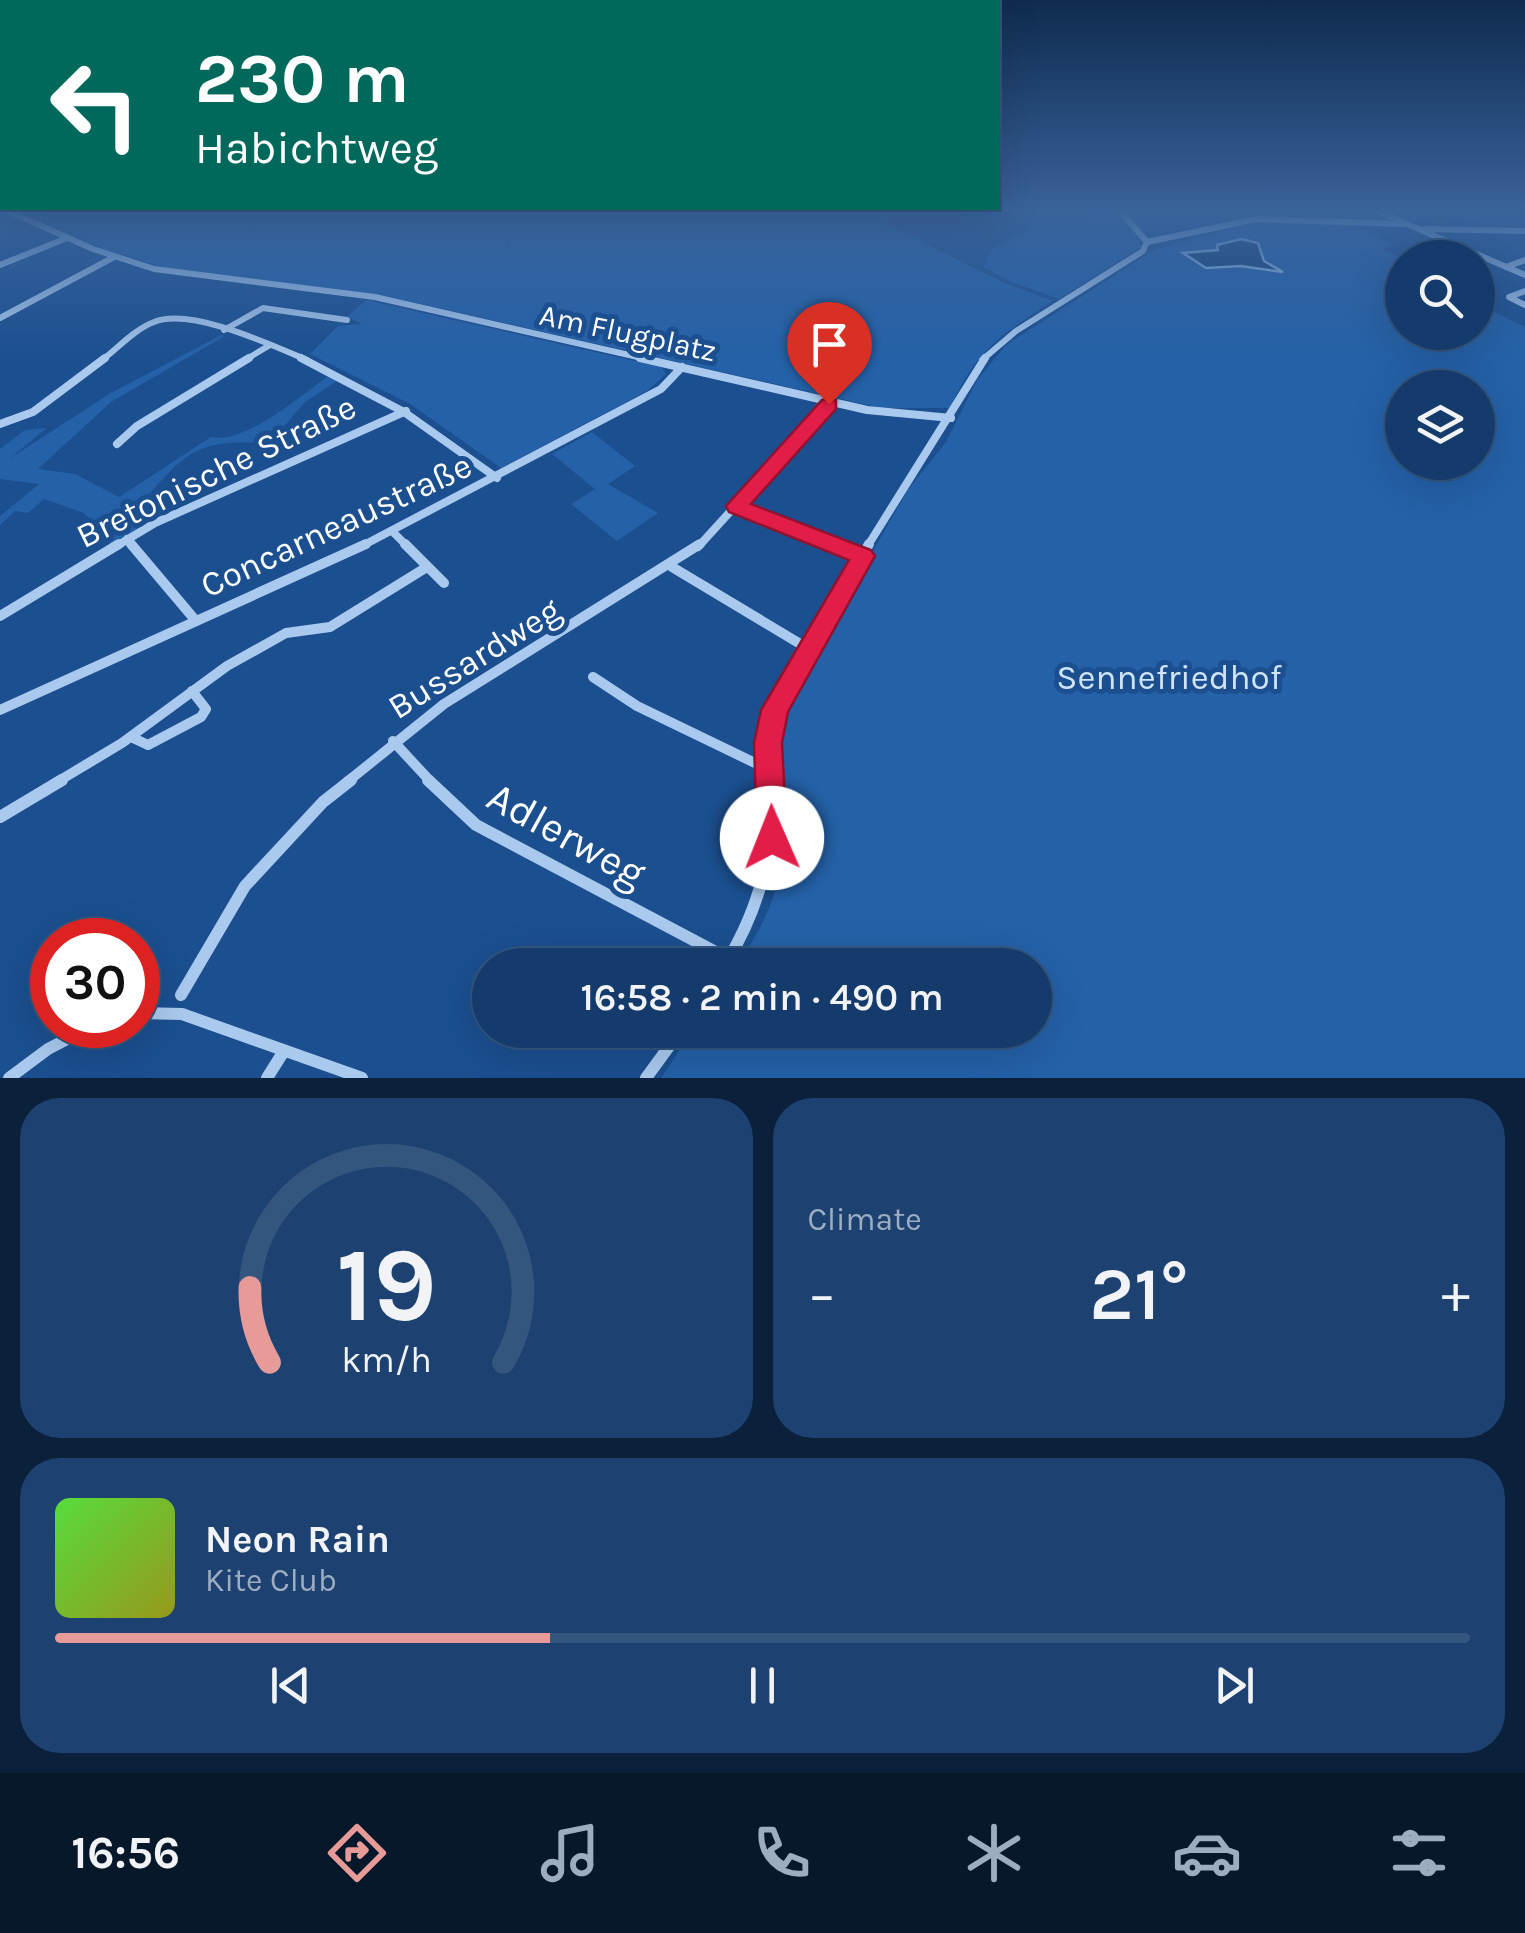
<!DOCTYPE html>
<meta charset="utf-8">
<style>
:root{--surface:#143b6b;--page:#1d4271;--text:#f1f3f6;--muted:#9dadc1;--line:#33557e;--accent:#e69b98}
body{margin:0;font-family:Karla,sans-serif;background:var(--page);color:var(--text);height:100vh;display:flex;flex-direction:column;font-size:38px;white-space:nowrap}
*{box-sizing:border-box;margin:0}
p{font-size:32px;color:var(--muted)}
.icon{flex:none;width:55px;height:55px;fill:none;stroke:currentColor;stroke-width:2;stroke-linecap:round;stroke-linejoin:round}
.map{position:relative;height:1078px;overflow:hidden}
.drawer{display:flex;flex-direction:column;gap:20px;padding:20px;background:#0b203b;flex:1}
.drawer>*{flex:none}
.top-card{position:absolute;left:0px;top:0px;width:1000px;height:210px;box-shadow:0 10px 40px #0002,0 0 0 2px var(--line);background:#00695c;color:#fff;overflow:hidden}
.fabs{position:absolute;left:1385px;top:240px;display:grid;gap:20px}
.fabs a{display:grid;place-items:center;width:110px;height:110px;border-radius:50%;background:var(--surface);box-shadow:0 10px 40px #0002,0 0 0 2px var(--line);font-size:50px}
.speed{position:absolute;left:30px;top:918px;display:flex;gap:20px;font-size:50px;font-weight:700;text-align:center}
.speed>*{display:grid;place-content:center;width:130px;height:130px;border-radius:50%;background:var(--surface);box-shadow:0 10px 40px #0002,0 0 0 2px var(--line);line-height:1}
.speed .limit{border:15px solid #d22;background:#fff;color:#111}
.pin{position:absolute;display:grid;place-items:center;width:85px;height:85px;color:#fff;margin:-102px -42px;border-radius:50% 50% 50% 0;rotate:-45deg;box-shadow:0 0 10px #0007}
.pin .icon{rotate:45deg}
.me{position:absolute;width:110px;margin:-55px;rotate:359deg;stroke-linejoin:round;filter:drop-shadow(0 0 8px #0008)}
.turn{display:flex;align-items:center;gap:35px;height:210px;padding:0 30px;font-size:45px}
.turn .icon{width:130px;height:130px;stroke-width:2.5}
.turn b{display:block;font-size:70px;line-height:85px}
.big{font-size:75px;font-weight:600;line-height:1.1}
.drawer .widget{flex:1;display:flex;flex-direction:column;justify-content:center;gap:15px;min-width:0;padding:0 35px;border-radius:40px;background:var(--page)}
.drawer .dial{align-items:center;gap:0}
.dial svg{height:260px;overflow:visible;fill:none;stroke:var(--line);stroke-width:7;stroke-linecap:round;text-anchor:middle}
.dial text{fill:var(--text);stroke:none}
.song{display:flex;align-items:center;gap:30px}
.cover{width:120px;height:120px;border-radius:15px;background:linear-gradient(135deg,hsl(110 70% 55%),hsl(60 70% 35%))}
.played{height:10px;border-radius:5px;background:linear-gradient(90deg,var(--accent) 35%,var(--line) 35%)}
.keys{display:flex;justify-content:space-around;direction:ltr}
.heat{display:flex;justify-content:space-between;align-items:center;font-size:55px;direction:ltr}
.drawer .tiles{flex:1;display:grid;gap:20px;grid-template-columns:1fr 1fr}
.widget:last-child{grid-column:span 2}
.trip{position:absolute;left:472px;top:948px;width:580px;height:100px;border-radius:50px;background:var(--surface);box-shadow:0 10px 40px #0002,0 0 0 2px var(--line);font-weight:600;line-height:100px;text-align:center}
.tab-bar{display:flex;height:160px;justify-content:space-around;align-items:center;background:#08182b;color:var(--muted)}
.tab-bar .icon{width:70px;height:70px}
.tab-bar .on{color:var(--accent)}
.tab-bar b{font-size:45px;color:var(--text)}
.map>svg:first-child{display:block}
.green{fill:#2461a8;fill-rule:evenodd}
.water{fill:#123a6d;stroke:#9cc4f0;stroke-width:2.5}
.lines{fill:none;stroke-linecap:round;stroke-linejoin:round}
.minor-far3{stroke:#a9c9ee;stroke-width:6}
.minor-far2{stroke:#a9c9ee;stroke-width:8}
.minor-far1{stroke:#a9c9ee;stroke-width:10}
.minor{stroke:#a9c9ee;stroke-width:12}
.route{fill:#e11d48;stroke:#92132f;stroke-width:2.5}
.labels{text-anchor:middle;stroke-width:10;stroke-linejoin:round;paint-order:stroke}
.far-street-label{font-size:30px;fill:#fff;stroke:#1b4f8f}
.street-label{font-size:35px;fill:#fff;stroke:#1b4f8f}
.park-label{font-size:35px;fill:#cfe3fa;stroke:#1b4f8f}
.near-street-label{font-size:42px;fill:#fff;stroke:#1b4f8f}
</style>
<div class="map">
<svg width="1525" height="1078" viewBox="0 0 1525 1078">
<rect width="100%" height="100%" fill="#1b4f8f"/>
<g class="green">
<path d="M17,211H871L878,220L1003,282L1053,301C1001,334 976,350 950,408H881L391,297L167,268L103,249Z"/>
<polygon points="1089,211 1114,211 1139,238 1140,247 1059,299 1006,280 984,267 992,249 1046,218 1074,227 1090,217"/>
<path d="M1262,221L1350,224L1394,244L1383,249L1402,258V332H1478V292L1494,300L1482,306L1525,327V1078H661L693,1030H1035V965H737C768,921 788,873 784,818C782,779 775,746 784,708L907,491L946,442L977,380L1006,345L1152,251ZM1261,247L1264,261L1283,272L1241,266L1206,268L1184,253ZM1402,388H1478V462H1402Z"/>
<polygon points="366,300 661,367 666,374 647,391 501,468 410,404 310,354 338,326 362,324 347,317"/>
<path d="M221,335L225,336L111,402L38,469L75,474L119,497L211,437C246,444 301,395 330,375L340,379L305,402L269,444C185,436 181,462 128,518L137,529L110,544L84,513L44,499L28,513L15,511L0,525V516L39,484L0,479V449L25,430L47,428L9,459L109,394Z"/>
<polygon points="592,432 635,466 608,484 658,513 617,541 571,504 595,489 552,454"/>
</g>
<polygon class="water" points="1241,239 1258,243 1264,261 1283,272 1241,266 1206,268 1183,253 1218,250 1217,245"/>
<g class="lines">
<g class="minor-far3">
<polyline points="8,211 93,249 154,269 375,297 651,360"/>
<polyline points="1120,211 1147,242"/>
<polyline points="1377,211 1525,275"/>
<polyline points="1425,229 1525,231"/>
<polyline points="1147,242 1257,219 1406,224"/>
<polyline points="0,265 67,238"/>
<polyline points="1506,267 1525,260"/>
<polyline points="1525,291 1509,297 1525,305"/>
<polyline points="0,318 114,257"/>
<polyline points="224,330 263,308 347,320"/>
<path d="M102,360C118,348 135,329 154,322C191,307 271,345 307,360"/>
<polyline points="245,360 270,345"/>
<polyline points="982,360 1016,331 1143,251 1147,242"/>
</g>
<g class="minor-far2">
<polyline points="301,358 404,412 497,478"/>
<polyline points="640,358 867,410 951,418"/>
<polyline points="0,424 33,412 105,358"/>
<polyline points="117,444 137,426 249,358"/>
<polyline points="737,506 840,547"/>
<polyline points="393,532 408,547"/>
<polyline points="127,539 134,547"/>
<polyline points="115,547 155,523 406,411"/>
<polyline points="360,547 661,389 682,367"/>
<polyline points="698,547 831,401"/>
<polyline points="867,547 985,358"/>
</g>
<g class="minor-far1">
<polyline points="131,544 196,621"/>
<polyline points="405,544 444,583"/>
<polyline points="834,544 863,556"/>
<polyline points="672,567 807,648"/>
<polyline points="0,616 119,544"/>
<polyline points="593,677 637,706 755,763 769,765"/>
<polyline points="0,710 366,544"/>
<polyline points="131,737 148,745 201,717 206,709 192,691"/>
<polyline points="393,741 431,782"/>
<polyline points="57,782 122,743 227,666 286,633 330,627 427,567"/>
<polyline points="347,782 444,704 700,544"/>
<polyline points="771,782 775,710 869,544"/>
</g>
<g class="minor">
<polyline points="428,780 476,825 729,959"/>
<polyline points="0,817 62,780"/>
<path d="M725,965C761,906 775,849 771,780"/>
<polyline points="181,995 245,886 323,802 351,780"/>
<polyline points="138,1013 182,1014 362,1078"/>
<polyline points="9,1078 48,1049 94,1025"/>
<polyline points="267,1078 284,1051"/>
<polyline points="646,1078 681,1030"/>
</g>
</g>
<linearGradient id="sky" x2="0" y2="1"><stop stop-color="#0f2b4f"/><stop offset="0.58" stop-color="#39639b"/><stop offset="1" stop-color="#39639b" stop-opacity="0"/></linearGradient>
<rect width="1525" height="362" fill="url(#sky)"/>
<polygon class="route" points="829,399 836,400 836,409 751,504 871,550 875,556 788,712 782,743 787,838 782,849 772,853 761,849 757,838 754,743 761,710 849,560 729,512 726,506 822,400"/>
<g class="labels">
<g class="far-street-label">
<text transform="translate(628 333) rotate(12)" y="10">Am Flugplatz</text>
</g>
<g class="street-label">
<text transform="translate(216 471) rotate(-26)" y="12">Bretonische Straße</text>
<text transform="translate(336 525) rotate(-25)" y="12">Concarneaustraße</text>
<text transform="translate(474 658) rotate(-32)" y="12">Bussardweg</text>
</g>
<g class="park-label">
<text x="1169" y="689">Sennefriedhof</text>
</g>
<g class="near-street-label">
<text transform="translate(567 834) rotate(29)" y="15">Adlerweg</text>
</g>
</g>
</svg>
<div class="fabs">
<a><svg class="icon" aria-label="search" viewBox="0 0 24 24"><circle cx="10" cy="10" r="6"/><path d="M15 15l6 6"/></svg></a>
<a><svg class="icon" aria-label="layers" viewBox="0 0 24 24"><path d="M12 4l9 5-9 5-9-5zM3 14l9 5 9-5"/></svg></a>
</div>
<div class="speed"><div class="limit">30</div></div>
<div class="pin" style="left:829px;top:404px;background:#d93025"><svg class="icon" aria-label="arrive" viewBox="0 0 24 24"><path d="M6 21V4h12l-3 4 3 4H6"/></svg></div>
<svg class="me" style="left:772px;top:838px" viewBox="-20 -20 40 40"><circle r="19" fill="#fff"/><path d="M0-13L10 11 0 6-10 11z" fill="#e11d48"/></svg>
<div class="trip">16:58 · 2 min · 490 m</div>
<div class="top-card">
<div class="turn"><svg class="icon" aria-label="left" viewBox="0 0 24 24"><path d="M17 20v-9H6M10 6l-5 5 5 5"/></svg><div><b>230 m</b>Habichtweg</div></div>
</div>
</div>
<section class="drawer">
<div class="tiles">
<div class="widget dial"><svg viewBox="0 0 100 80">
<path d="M14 69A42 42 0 1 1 86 69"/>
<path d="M14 69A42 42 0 0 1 8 46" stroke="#e69b98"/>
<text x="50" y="56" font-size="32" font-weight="700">19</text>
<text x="50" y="72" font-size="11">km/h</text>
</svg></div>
<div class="widget"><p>Climate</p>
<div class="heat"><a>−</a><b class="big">21°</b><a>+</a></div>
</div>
<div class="widget">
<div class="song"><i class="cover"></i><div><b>Neon Rain</b><p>Kite Club</p></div></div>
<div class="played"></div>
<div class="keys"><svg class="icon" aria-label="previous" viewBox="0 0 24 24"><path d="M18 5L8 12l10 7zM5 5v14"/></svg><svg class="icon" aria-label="pause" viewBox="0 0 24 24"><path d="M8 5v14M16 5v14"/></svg><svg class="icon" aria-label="next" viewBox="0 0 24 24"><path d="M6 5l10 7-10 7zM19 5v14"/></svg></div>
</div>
</div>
</section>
<nav class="tab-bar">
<b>16:56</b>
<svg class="icon on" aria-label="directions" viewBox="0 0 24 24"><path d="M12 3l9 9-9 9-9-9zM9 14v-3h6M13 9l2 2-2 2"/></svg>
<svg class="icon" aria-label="music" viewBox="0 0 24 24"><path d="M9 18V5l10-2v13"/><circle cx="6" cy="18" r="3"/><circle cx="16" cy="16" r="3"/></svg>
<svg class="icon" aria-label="phone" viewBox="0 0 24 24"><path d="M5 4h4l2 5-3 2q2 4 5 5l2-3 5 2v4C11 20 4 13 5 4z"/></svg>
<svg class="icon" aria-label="climate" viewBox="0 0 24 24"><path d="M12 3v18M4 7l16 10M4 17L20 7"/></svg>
<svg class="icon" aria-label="car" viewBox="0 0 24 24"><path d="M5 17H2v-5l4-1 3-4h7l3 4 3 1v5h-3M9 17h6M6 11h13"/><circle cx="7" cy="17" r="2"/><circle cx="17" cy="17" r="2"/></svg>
<svg class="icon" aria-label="filters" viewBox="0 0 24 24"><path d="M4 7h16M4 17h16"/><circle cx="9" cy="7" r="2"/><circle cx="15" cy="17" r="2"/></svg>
</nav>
